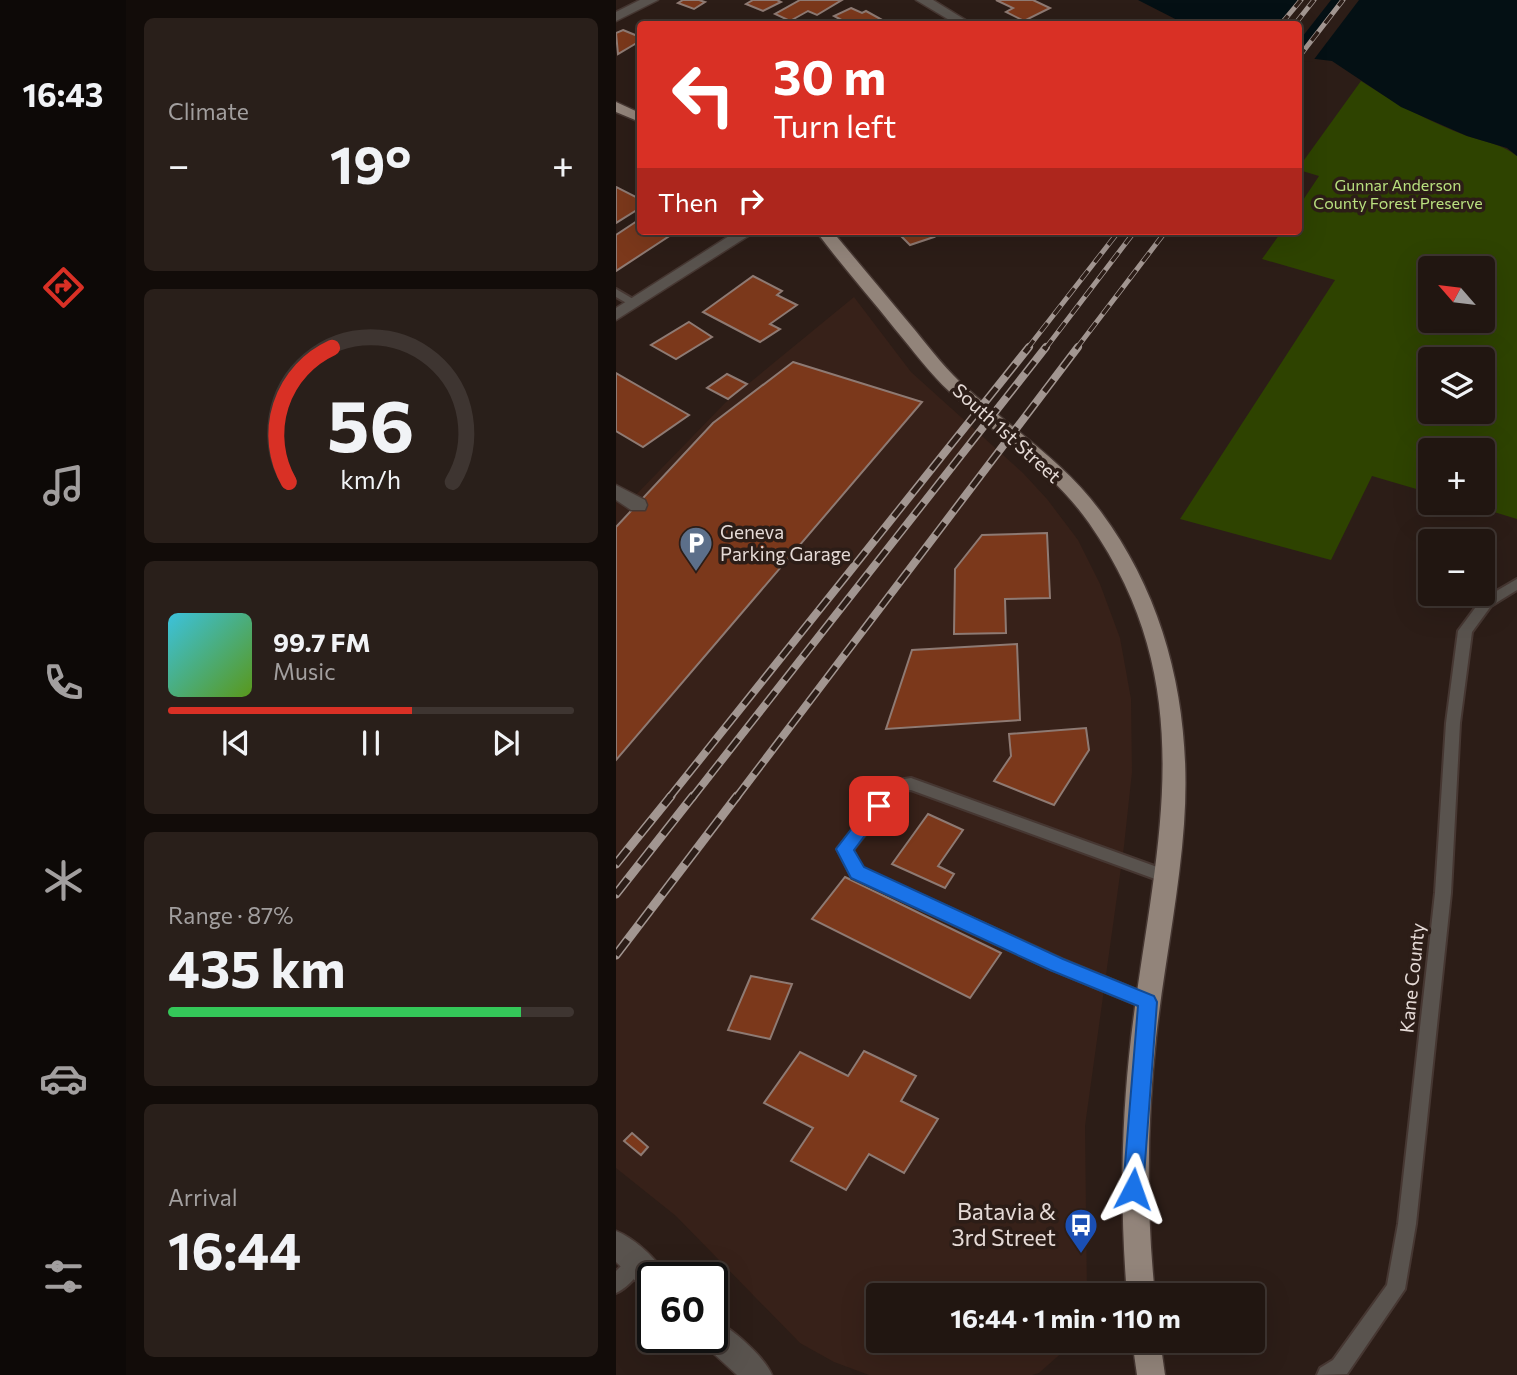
<!DOCTYPE html>
<meta charset="utf-8">
<style>
:root{--surface:#211611;--page:#291f1a;--text:#f1f3f6;--muted:#a29f9f;--line:#3e3531;--accent:#d93025}
body{margin:0;font-family:Commissioner,sans-serif;background:var(--page);color:var(--text);height:100vh;display:flex;flex-direction:column;font-size:26px;white-space:nowrap}
*{box-sizing:border-box;margin:0}
p{font-size:23px;color:var(--muted)}
.icon{flex:none;width:38px;height:38px;fill:none;stroke:currentColor;stroke-width:2;stroke-linecap:round;stroke-linejoin:round}
.map{position:relative;flex:1;overflow:hidden}
.drawer{display:flex;flex-direction:column;gap:18px;padding:18px;background:#120c09;width:490px}
.drawer>*{flex:none}
.top-card{position:absolute;left:21px;top:21px;width:665px;height:214px;border-radius:7px;box-shadow:0 7px 28px #0002,0 0 0 2px var(--line);background:#d93025;color:#fff;overflow:hidden}
.needle{width:46px;rotate:298deg}
.fabs{position:absolute;left:802px;top:256px;display:grid;gap:14px}
.fabs a{display:grid;place-items:center;width:77px;height:77px;border-radius:7px;background:var(--surface);box-shadow:0 7px 28px #0002,0 0 0 2px var(--line);font-size:35px}
.speed{position:absolute;left:21px;top:1262px;display:flex;gap:14px;font-size:35px;font-weight:700;text-align:center}
.speed>*{display:grid;place-content:center;width:91px;height:91px;border-radius:50%;background:var(--surface);box-shadow:0 7px 28px #0002,0 0 0 2px var(--line);line-height:1}
.speed .limit{border:4px solid #111;border-radius:10px;background:#fff;color:#111}
.pin{position:absolute;display:grid;place-items:center;width:60px;height:60px;color:#fff;margin:-30px;border-radius:14px;box-shadow:0 4px 10px #0006}
.me{position:absolute;width:77px;margin:-38px;rotate:4deg;stroke-linejoin:round;filter:drop-shadow(0 0 5px #0008)}
.turn{display:flex;align-items:center;gap:24px;height:147px;padding:0 21px;font-size:32px}
.turn .icon{width:91px;height:91px;stroke-width:2.5}
.turn b{display:block;font-size:49px;line-height:60px}
.then{display:flex;align-items:center;height:66px;padding:0 21px;background:#0003;gap:14px;font-size:26px}
.big{font-size:52px;font-weight:700;line-height:1.1}
.drawer .widget{flex:1;display:flex;flex-direction:column;justify-content:center;gap:10px;min-width:0;padding:0 24px;border-radius:10px;background:var(--page)}
.drawer .dial{align-items:center;gap:0}
.dial svg{height:182px;overflow:visible;fill:none;stroke:var(--line);stroke-width:7;stroke-linecap:round;text-anchor:middle}
.dial text{fill:var(--text);stroke:none}
.song{display:flex;align-items:center;gap:21px}
.cover{width:84px;height:84px;border-radius:10px;background:linear-gradient(135deg,hsl(190 70% 55%),hsl(90 70% 35%))}
.played{height:7px;border-radius:4px;background:linear-gradient(90deg,var(--accent) 60%,var(--line) 60%)}
.keys{display:flex;justify-content:space-around;direction:ltr}
.heat{display:flex;justify-content:space-between;align-items:center;font-size:38px;direction:ltr}
.charge{height:10px;border-radius:5px;background:linear-gradient(90deg,#34c759 87%,var(--line) 0)}
.trip{position:absolute;left:250px;top:1283px;width:399px;height:70px;border-radius:7px;background:var(--surface);box-shadow:0 7px 28px #0002,0 0 0 2px var(--line);font-weight:700;line-height:70px;text-align:center}
main{display:flex;flex:1;min-height:0}
.menu{display:flex;flex-direction:column;width:126px;justify-content:space-around;align-items:center;background:#0d0907;color:var(--muted)}
.menu .icon{width:49px;height:49px}
.menu .active{color:var(--accent)}
.menu b{font-size:32px;color:var(--text)}
.map>svg:first-child{display:block}
.built{fill:#372119}
.green{fill:#2e4300;fill-rule:evenodd}
.water{fill:#041014}
.pier{fill:#2c1d17}
.building{fill:#7b381b;stroke:#8e7a73;stroke-width:2}
.lines{fill:none;stroke-linecap:round;stroke-linejoin:round}
.lane-casing{stroke:#463732;stroke-width:4}
.street-casing{stroke:#463732;stroke-width:3}
.primary-casing{stroke:#463732;stroke-width:3}
.lane{fill:#59534e;fill-rule:evenodd}
.street{fill:#59534e;fill-rule:evenodd}
.primary{fill:#92847a;fill-rule:evenodd}
.rail-far2-casing{stroke:#a29691;stroke-width:5}
.rail-far1-casing{stroke:#a29691;stroke-width:8}
.rail-casing{stroke:#a29691;stroke-width:9}
.rail-far2{stroke:#2c1d17;stroke-width:3.5;stroke-dasharray:11;stroke-linecap:butt}
.rail-far1{stroke:#2c1d17;stroke-width:5;stroke-dasharray:15;stroke-linecap:butt}
.rail{stroke:#2c1d17;stroke-width:6;stroke-dasharray:19;stroke-linecap:butt}
.route{fill:#1a73e8;stroke:#114b97;stroke-width:2}
.labels{text-anchor:middle;stroke-width:7;stroke-linejoin:round;paint-order:stroke}
.far-park-label{font-size:16px;fill:#b9e07f;stroke:#2c1d17}
.street-label{font-size:19px;fill:#e5dad6;stroke:#2c1d17}
.poi-label{font-size:19px;fill:#e5dad6;stroke:#2c1d17;text-anchor:start}
.near-poi-label{font-size:23px;fill:#e5dad6;stroke:#2c1d17;text-anchor:end}
</style>
<main>
<nav class="menu">
<b>16:43</b>
<svg class="icon active" aria-label="directions" viewBox="0 0 24 24"><path d="M12 3l9 9-9 9-9-9zM9 14v-3h6M13 9l2 2-2 2"/></svg>
<svg class="icon" aria-label="music" viewBox="0 0 24 24"><path d="M9 18V5l10-2v13"/><circle cx="6" cy="18" r="3"/><circle cx="16" cy="16" r="3"/></svg>
<svg class="icon" aria-label="phone" viewBox="0 0 24 24"><path d="M5 4h4l2 5-3 2q2 4 5 5l2-3 5 2v4C11 20 4 13 5 4z"/></svg>
<svg class="icon" aria-label="climate" viewBox="0 0 24 24"><path d="M12 3v18M4 7l16 10M4 17L20 7"/></svg>
<svg class="icon" aria-label="car" viewBox="0 0 24 24"><path d="M5 17H2v-5l4-1 3-4h7l3 4 3 1v5h-3M9 17h6M6 11h13"/><circle cx="7" cy="17" r="2"/><circle cx="17" cy="17" r="2"/></svg>
<svg class="icon" aria-label="filters" viewBox="0 0 24 24"><path d="M4 7h16M4 17h16"/><circle cx="9" cy="7" r="2"/><circle cx="15" cy="17" r="2"/></svg>
</nav>
<section class="drawer">
<div class="widget"><p>Climate</p>
<div class="heat"><a>−</a><b class="big">19°</b><a>+</a></div>
</div>
<div class="widget dial"><svg viewBox="0 0 100 80">
<path d="M14 69A42 42 0 1 1 86 69"/>
<path d="M14 69A42 42 0 0 1 33 10" stroke="#d93025"/>
<text x="50" y="56" font-size="32" font-weight="700">56</text>
<text x="50" y="72" font-size="11">km/h</text>
</svg></div>
<div class="widget">
<div class="song"><i class="cover"></i><div><b>99.7 FM</b><p>Music</p></div></div>
<div class="played"></div>
<div class="keys"><svg class="icon" aria-label="previous" viewBox="0 0 24 24"><path d="M18 5L8 12l10 7zM5 5v14"/></svg><svg class="icon" aria-label="pause" viewBox="0 0 24 24"><path d="M8 5v14M16 5v14"/></svg><svg class="icon" aria-label="next" viewBox="0 0 24 24"><path d="M6 5l10 7-10 7zM19 5v14"/></svg></div>
</div>
<div class="widget"><p>Range · 87%</p><b class="big">435 km</b><div class="charge"></div></div>
<div class="widget"><p>Arrival</p><b class="big">16:44</b></div>
</section>
<div class="map">
<svg width="901" height="1375" viewBox="0 0 901 1375">
<rect width="100%" height="100%" fill="#2c1d17"/>
<polygon class="built" points="238,297 295,372 407,473 431,499 462,540 484,584 504,638 515,699 516,772 508,846 469,1126 471,1295 262,1295 262,1340 459,1341 423,1373 416,1375 253,1375 218,1362 184,1343 60,1216 0,1168 0,496 12,503 109,403"/>
<path class="green" d="M745,81C779,103 813,122 851,136C869,142 886,144 901,156V519L845,502H866V450H814V493L756,476L715,560L564,519L719,280L646,259L666,231H682L683,206L703,176L683,170V167ZM814,268H866V320H814ZM814,359H866V411H814Z"/>
<polygon class="water" points="522,0 901,0 901,156 891,148 851,136 785,107 716,61 683,57 682,24 569,24"/>
<g class="pier">
<polygon points="682,0 715,0 683,41 682,24 662,24"/>
<polygon points="724,0 743,0 696,62 682,61 683,54"/>
</g>
<g class="building">
<polygon points="67,0 83,0 89,2 78,9 62,3"/>
<polygon points="137,0 161,0 165,2 147,11 130,4"/>
<polygon points="184,0 226,0 201,15 192,11 174,21 159,14"/>
<polygon points="380,0 417,0 434,8 408,21 390,12 397,8"/>
<polygon points="235,8 246,13 250,11 270,22 264,24 233,24 218,16"/>
<polygon points="7,30 24,37 24,41 2,54 0,33"/>
<polygon points="0,187 24,199 24,208 0,223"/>
<polygon points="24,219 24,231 61,231 0,271 0,235"/>
<polygon points="280,231 312,231 318,237 294,245"/>
<polygon points="137,276 166,291 161,295 181,305 154,324 164,329 144,342 87,312"/>
<polygon points="73,322 96,337 60,359 35,345"/>
<polygon points="177,362 306,402 0,760 0,527 97,423"/>
<polygon points="0,373 73,415 27,447 0,431"/>
<polygon points="111,374 131,384 112,399 91,388"/>
<polygon points="431,533 434,598 389,599 390,633 338,634 339,569 366,535"/>
<polygon points="401,644 404,720 270,729 296,650"/>
<polygon points="470,728 473,750 438,805 378,781 395,756 393,734"/>
<polygon points="312,814 347,830 322,866 338,874 329,888 276,864"/>
<polygon points="229,877 385,953 354,998 196,919"/>
<polygon points="135,976 176,984 154,1039 112,1030"/>
<polygon points="248,1051 300,1076 285,1101 322,1119 288,1173 253,1154 230,1190 175,1161 197,1128 148,1103 184,1052 232,1076"/>
<polygon points="16,1133 32,1147 25,1155 8,1141"/>
</g>
<g class="lines">
<defs>
<g id="lane">
<polygon points="0,289 24,303 22,305 14,305 0,297"/>
<polygon points="901,579 901,590 875,606 856,632 844,723 835,893 800,1224 789,1289 731,1374 701,1375 704,1368 717,1360 771,1285 782,1224 819,893 830,723 842,631 865,600"/>
<polygon points="295,778 555,872 558,877 555,882 550,883 295,790 284,791 237,850 246,868 446,959 538,997 540,1002 538,1007 532,1009 526,1007 434,969 236,878 221,849 224,845 275,781"/>
<path d="M20,1254L26,1257L29,1263C24,1274 11,1288 0,1293V1271L14,1257Z"/>
</g>
<g id="street">
<polygon points="24,0 42,0 0,21 0,12"/>
<polygon points="300,0 317,0 356,24 340,24"/>
<polygon points="121,231 140,231 0,320 0,308"/>
<polygon points="0,485 29,500 31,505 29,510 15,510 0,500"/>
<path d="M0,1231C18,1238 43,1260 51,1278H37V1292L27,1288L0,1262Z"/>
<path d="M96,1319C114,1326 149,1357 156,1375H121L86,1343L84,1337H96Z"/>
</g>
<g id="primary">
<polygon points="0,102 24,113 24,122 0,112"/>
<path d="M200,231H216C242,262 268,293 293,323C310,343 325,364 344,382C391,426 447,460 485,512C552,602 576,713 568,824C563,895 548,966 540,1038C531,1123 530,1209 539,1295H511C504,1209 505,1124 515,1038C537,853 591,692 473,523C436,470 380,435 334,392C313,373 297,350 279,329C253,296 225,265 200,231Z"/>
<polygon points="516,1340 544,1340 549,1375 521,1375"/>
</g>
</defs>
<use href="#lane" class="lane-casing"/>
<use href="#street" class="street-casing"/>
<use href="#primary" class="primary-casing"/>
<use href="#lane" class="lane"/>
<use href="#street" class="street"/>
<use href="#primary" class="primary"/>
<defs>
<g id="rail-far2">
<polyline points="665,24 685,0"/>
<polyline points="679,24 698,0"/>
<polyline points="682,58 727,0"/>
<polyline points="411,349 503,231"/>
<polyline points="429,349 519,231"/>
<polyline points="460,349 550,231"/>
</g>
<g id="rail-far1">
<polyline points="53,798 413,347"/>
<polyline points="76,798 430,347"/>
<polyline points="120,798 462,347"/>
</g>
<g id="rail">
<polyline points="0,864 55,796"/>
<polyline points="0,894 77,796"/>
<polyline points="0,955 121,796"/>
</g>
</defs>
<use href="#rail-far2" class="rail-far2-casing"/>
<use href="#rail-far1" class="rail-far1-casing"/>
<use href="#rail" class="rail-casing"/>
<use href="#rail-far2" class="rail-far2"/>
<use href="#rail-far1" class="rail-far1"/>
<use href="#rail" class="rail"/>
</g>
<polygon class="route" points="263,799 269,801 271,806 238,850 248,867 447,959 538,996 541,1002 527,1189 524,1196 517,1199 510,1196 507,1189 522,1006 434,970 235,878 220,849 257,801"/>
<defs>
<symbol id="parking-pin" viewBox="-11 -11 22 30"><path d="M0 17L-7.5 6A9.5 9.5 0 1 1 7.5 6Z" fill="#5c6f8a" stroke="#2c1d17"/><path d="M-3.5-5.5H1a3.5 3.5 0 0 1 0 7H-1V5.5H-3.5ZM-1-3.4V-.6H.8a1.4 1.4 0 0 0 0-2.8Z" fill="#fff"/></symbol>
<symbol id="bus-pin" viewBox="-11 -11 22 30"><path d="M0 17L-7.5 6A9.5 9.5 0 1 1 7.5 6Z" fill="#1a4fb4" stroke="#2c1d17"/><path d="M-5-6H5V4H4V6H2V4H-2V6H-4V4H-5ZM-3.5-4V0h7V-4ZM-3.5 1.2v1.5H-2V1.2ZM2 1.2v1.5H3.5V1.2Z" fill="#fff"/></symbol>
</defs>
<g fill-rule="evenodd">
<use href="#parking-pin" x="61" y="524" width="38" height="52"/>
<use href="#bus-pin" x="446" y="1206" width="38" height="52"/>
</g>
<g class="labels">
<g class="far-park-label">
<text x="782" y="191">Gunnar Anderson<tspan x="782" dy="18">County Forest Preserve</tspan></text>
</g>
<g class="street-label">
<text transform="translate(391 433) rotate(42)" y="7">South 1st Street</text>
<text transform="translate(796 978) rotate(-84)" y="7">Kane County</text>
</g>
<g class="poi-label">
<text x="104" y="539">Geneva<tspan x="104" dy="22">Parking Garage</tspan></text>
</g>
<g class="near-poi-label">
<text x="440" y="1220">Batavia &amp;<tspan x="440" dy="26">3rd Street</tspan></text>
</g>
</g>
</svg>
<div class="fabs">
<a><svg class="needle" viewBox="-14 -14 28 28"><path d="M0-13l5 13h-10z" fill="#e53935"/><path d="M0 13l5-13h-10z" fill="#a29f9f"/></svg></a>
<a><svg class="icon" aria-label="layers" viewBox="0 0 24 24"><path d="M12 4l9 5-9 5-9-5zM3 14l9 5 9-5"/></svg></a>
<a>+</a>
<a>−</a>
</div>
<div class="speed"><div class="limit">60</div></div>
<div class="pin" style="left:263px;top:806px;background:#d93025"><svg class="icon" aria-label="arrive" viewBox="0 0 24 24"><path d="M6 21V4h12l-3 4 3 4H6"/></svg></div>
<svg class="me" style="left:517px;top:1189px" viewBox="-20 -20 40 40"><path d="M0-17L14 15 0 8-14 15z" fill="#1a73e8" stroke="#fff" stroke-width="4"/></svg>
<div class="trip">16:44 · 1 min · 110 m</div>
<div class="top-card">
<div class="turn"><svg class="icon" aria-label="left" viewBox="0 0 24 24"><path d="M17 20v-9H6M10 6l-5 5 5 5"/></svg><div><b>30 m</b>Turn left</div></div>
<div class="then">Then<svg class="icon" aria-label="right" viewBox="0 0 24 24"><path d="M7 20v-9h11M14 6l5 5-5 5"/></svg></div>
</div>
</div>
</main>
